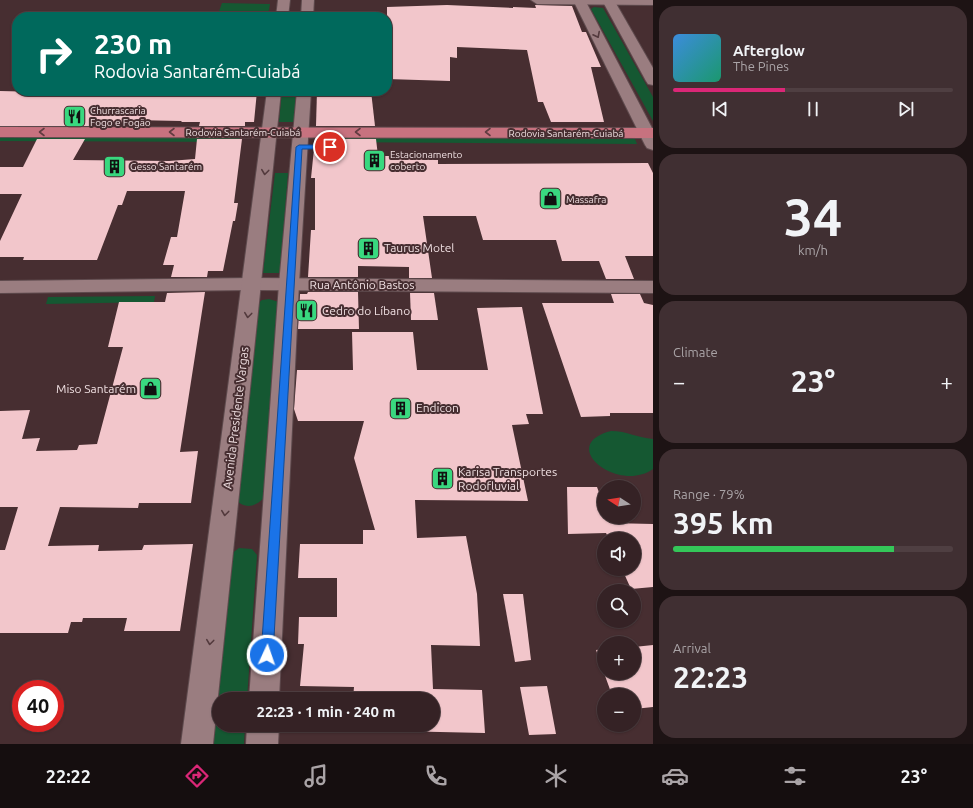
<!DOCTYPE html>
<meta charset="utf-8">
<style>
:root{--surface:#352225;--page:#402f32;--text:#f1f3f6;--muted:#aaa4a7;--line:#4f3f42;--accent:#db2777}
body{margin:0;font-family:Ubuntu,sans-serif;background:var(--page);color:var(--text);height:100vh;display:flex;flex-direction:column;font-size:15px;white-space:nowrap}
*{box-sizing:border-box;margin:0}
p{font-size:13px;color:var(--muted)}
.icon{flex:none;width:22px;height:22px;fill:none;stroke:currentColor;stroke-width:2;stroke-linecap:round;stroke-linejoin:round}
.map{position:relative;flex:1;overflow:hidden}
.details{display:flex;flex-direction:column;gap:6px;padding:6px;background:#1d1314;width:320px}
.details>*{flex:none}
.guide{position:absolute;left:12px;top:12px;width:380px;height:84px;border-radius:16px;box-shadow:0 1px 3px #0004,0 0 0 1px var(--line);background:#00695c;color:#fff;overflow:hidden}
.needle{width:26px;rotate:282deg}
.tools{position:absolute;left:597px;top:480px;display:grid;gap:8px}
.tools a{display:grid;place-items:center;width:44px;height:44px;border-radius:50%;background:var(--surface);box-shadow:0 1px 3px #0004,0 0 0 1px var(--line);font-size:20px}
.speed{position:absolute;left:12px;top:680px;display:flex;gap:8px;font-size:20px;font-weight:700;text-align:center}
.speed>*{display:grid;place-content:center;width:52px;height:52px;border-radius:50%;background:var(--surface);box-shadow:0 1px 3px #0004,0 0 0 1px var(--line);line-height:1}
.speed .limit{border:6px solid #d22;background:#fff;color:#111}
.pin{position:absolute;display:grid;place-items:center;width:34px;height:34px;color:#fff;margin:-17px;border:2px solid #fff;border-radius:50%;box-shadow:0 1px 4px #0007}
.me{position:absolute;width:44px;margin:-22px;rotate:3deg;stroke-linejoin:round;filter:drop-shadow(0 0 3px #0008)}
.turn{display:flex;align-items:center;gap:14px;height:84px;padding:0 16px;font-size:18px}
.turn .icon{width:52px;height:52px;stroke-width:2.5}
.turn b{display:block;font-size:28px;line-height:34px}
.big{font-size:30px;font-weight:700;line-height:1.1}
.details .tile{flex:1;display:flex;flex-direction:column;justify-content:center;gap:6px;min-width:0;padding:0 14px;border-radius:16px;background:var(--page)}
.details .dial{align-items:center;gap:0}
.dial b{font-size:52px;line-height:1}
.song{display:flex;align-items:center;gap:12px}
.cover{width:48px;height:48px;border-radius:6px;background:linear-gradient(135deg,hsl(210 70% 55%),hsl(160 70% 35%))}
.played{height:4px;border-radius:2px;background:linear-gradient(90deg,var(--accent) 40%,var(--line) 40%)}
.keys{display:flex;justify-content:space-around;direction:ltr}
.heat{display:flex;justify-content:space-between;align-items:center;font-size:22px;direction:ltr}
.charge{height:6px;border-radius:3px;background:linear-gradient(90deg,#34c759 79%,var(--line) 0)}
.trip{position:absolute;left:212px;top:692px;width:228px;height:40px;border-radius:20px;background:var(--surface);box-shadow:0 1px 3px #0004,0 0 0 1px var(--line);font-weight:700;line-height:40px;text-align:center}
.tab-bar{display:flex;height:64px;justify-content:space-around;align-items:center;background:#150e0f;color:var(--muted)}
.tab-bar .icon{width:28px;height:28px}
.tab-bar .on{color:var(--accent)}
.tab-bar b{font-size:18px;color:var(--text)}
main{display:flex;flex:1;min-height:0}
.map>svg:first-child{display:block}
.green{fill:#155832}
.building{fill:#f2c6cb}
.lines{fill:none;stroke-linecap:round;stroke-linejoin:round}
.minor-casing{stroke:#5e4a4d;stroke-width:2}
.tertiary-casing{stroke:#5e4a4d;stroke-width:2}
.trunk-casing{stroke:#5e4a4d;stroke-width:2}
.minor{fill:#9a7d80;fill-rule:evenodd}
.tertiary{fill:#9a7d80;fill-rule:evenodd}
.trunk{fill:#c7727f;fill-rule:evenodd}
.oneway{stroke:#533a3d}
.oneway2{stroke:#613c41}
.route{fill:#1a73e8;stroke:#114b97}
.labels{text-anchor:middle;stroke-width:4;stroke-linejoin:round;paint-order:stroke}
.far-poi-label{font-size:10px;fill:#eedee0;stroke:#472e31;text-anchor:start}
.far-street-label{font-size:10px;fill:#eedee0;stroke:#472e31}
.poi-label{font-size:12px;fill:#eedee0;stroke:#472e31;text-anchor:start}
.street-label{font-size:12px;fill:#eedee0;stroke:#472e31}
</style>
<main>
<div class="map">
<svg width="653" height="744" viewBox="0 0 653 744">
<rect width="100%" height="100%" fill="#472e31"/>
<g class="green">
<polygon points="222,3 270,4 268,15 218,14"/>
<polygon points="594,7 603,8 653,97 653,121 591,9"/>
<polygon points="282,91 296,91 294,122 279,122"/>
<polygon points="0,137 240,137 239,142 0,141"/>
<polygon points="323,137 635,139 637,144 323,142"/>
<polygon points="275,173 288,173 280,273 263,273"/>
<polygon points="155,296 154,302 46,304 48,297"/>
<path d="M269,299L279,302L263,499C254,507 245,509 236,500L257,304L262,300Z"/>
<path d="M611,431C627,431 638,438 653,439V469C618,494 556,445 611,431Z"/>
<polygon points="239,548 252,549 257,555 247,699 219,699 219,725 245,725 244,744 212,744 231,554"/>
</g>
<g class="building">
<polygon points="447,5 513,8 513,7 536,8 535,5 572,6 582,32 586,32 601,67 591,67 604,122 551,122 543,102 538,102 527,50 457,47 457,58 450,57 450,81 387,79 387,7"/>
<polygon points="0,91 123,94 125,91 257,91 254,122 245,122 245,126 199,126 200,122 181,122 182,121 131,120 130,123 94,123 92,126 0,126"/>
<polygon points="317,91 371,91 375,126 316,126"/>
<polygon points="37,139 85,139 73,160 169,161 195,159 197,139 242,139 234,203 238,203 235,221 233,221 223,271 208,271 207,277 171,277 174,265 163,265 171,237 177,237 185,191 127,191 122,205 118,205 97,260 23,260 24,257 0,257 0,241 22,194 0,194 0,167 23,167"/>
<polygon points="315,139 376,139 378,156 438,156 438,164 648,163 653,173 653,256 625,256 634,279 606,279 599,261 562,261 556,240 483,240 476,216 423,216 432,278 409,278 409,267 358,266 358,277 308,277 311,230 315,230 315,178 311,178"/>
<polygon points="205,292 180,452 198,451 191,503 139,503 138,508 60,507 48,546 99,545 98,551 142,550 144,545 193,544 180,631 124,631 127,618 83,618 82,622 71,622 68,633 0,633 0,550 5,550 18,507 0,507 0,411 30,410 22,439 40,438 36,451 77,450 79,445 97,444 123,347 108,347 119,302 165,302 167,293"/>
<polygon points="308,292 358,292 359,329 298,329 300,294 307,294"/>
<polygon points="410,293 434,293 438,320 411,320"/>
<polygon points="611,294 640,294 644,303 653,305 653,413 610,413 610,416 581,417 542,303 614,303"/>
<polygon points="522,307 543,414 526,414 529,424 512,425 528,501 415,500 417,538 466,536 477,594 480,646 431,645 433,689 482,690 485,733 350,730 351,725 433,725 433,699 353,699 354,687 300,686 304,644 298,644 299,617 337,617 337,578 298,578 300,544 363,544 363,530 375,530 354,458 364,421 298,421 294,409 297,370 353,370 352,332 413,332 417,370 488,370 477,308"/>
<polygon points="567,487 597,487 604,506 604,517 608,517 609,523 653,524 653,587 631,589 622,569 634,569 634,539 609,539 606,533 568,534"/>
<polygon points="503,594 523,594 531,660 515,662"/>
<polygon points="653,645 653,707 634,709 634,695 612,695 604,673 634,673 634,647"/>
<polygon points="604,649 604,673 596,650"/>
<polygon points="547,686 556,734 529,735 520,687"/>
</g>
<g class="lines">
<defs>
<g id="minor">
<polygon points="531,0 653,0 653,5 537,4"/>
<polygon points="252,278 653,281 653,293 252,290 0,293 0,281"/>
</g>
<g id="tertiary">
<polygon points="278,0 290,0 288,17 276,17"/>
<polygon points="302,0 314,0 313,17 301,17"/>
<polygon points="573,0 585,0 653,130 653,150 647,148 645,145"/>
<polygon points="602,0 614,0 653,68 653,85 648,84 646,81"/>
<polygon points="267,91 281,91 213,744 181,744"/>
<polygon points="297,91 311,91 299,284 279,699 249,699 279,284"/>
<polygon points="247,725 279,725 278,744 246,744"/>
</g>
<polygon id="trunk" points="0,127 653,128 653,138 0,137"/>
</defs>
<use href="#minor" class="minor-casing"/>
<use href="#tertiary" class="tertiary-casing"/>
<use href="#trunk" class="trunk-casing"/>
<use href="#minor" class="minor"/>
<use href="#tertiary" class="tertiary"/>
<use href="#trunk" class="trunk"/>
</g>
<defs><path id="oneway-chevron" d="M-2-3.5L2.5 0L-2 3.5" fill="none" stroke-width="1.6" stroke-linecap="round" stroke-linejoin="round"/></defs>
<g class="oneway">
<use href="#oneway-chevron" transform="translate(597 35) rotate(63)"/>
<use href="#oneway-chevron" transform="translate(265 172) rotate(97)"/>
<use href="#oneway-chevron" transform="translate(248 315) rotate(97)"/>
<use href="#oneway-chevron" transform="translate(225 513) rotate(97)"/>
<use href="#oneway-chevron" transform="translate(210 642) rotate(97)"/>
</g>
<g class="oneway2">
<use href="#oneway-chevron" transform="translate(42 132) rotate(180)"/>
<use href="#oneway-chevron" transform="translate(172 132) rotate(180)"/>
<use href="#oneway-chevron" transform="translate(358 132) rotate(-180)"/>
<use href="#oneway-chevron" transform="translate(488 132) rotate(-180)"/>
</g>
<polygon class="route" points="330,145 333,147 332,149 302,149 273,655 271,658 267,660 263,658 261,655 296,147 299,145"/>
<defs>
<symbol id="restaurant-square" viewBox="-11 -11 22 22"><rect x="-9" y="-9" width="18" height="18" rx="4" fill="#39d87f" stroke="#472e31"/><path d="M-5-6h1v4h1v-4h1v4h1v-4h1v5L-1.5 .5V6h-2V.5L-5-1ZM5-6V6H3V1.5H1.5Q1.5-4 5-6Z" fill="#111"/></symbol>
<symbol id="building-square" viewBox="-11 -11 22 22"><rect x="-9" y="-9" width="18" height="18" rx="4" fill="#39d87f" stroke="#472e31"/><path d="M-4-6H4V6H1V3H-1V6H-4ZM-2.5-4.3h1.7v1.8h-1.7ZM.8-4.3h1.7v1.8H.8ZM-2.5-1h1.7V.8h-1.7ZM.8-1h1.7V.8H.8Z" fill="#111"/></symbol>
<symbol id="shop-square" viewBox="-11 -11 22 22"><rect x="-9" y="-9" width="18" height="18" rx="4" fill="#39d87f" stroke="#472e31"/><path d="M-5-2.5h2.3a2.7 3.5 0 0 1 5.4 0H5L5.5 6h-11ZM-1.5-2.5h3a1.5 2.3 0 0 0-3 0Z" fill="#111"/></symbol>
</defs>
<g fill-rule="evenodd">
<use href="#restaurant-square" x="62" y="104" width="25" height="25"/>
<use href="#building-square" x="362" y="148" width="25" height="25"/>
<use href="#building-square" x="102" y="154" width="25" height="25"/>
<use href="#shop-square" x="538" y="186" width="25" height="25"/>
<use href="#building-square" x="356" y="236" width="25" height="25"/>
<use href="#restaurant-square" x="294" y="298" width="25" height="25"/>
<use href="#shop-square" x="138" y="376" width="25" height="25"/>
<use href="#building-square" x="388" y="396" width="25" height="25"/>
<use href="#building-square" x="430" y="466" width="25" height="25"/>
</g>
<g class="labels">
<g class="far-poi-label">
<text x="90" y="114">Churrascaria<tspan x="90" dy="12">Fogo e Fogão</tspan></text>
<text x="390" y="158">Estacionamento<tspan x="390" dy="12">coberto</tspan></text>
<text x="130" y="170">Gesso Santarém</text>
<text x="566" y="203">Massafra</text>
</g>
<g class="far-street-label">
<text x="243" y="136">Rodovia Santarém-Cuiabá</text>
<text x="566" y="137">Rodovia Santarém-Cuiabá</text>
</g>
<g class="poi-label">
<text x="384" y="252">Taurus Motel</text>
<text x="322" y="315">Cedro do Líbano</text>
<text x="136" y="393" text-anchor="end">Miso Santarém</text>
<text x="416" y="412">Endicon</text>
<text x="458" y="476">Karisa Transportes<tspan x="458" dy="14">Rodofluvial</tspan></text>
</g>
<g class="street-label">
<text x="362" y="289">Rua Antônio Bastos</text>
<text transform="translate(236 418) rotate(-83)" y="4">Avenida Presidente Vargas</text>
</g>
</g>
</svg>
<div class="tools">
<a><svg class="needle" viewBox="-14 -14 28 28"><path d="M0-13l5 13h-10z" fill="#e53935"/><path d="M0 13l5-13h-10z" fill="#aaa4a7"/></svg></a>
<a><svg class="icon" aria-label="sound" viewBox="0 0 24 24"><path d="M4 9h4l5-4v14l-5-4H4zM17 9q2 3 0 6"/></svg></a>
<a><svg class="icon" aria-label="search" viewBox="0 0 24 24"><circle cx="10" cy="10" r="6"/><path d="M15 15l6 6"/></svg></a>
<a>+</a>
<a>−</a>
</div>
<div class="speed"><div class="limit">40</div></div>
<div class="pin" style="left:330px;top:147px;background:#d93025"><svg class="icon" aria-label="arrive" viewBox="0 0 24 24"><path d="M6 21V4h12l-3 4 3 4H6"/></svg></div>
<svg class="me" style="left:267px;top:655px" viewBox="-20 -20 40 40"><circle r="17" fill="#1a73e8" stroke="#fff" stroke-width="3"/><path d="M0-11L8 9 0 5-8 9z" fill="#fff"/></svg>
<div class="trip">22:23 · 1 min · 240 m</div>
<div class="guide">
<div class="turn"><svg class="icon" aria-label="right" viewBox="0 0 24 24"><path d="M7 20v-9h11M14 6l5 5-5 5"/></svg><div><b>230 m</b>Rodovia Santarém-Cuiabá</div></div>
</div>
</div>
<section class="details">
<div class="tile">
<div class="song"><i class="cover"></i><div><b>Afterglow</b><p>The Pines</p></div></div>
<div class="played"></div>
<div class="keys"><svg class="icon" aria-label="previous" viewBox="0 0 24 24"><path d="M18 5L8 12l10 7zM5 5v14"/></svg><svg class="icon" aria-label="pause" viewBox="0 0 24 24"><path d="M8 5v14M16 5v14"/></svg><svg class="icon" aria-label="next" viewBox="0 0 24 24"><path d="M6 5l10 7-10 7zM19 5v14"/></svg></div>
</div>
<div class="tile dial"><b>34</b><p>km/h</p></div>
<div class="tile"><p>Climate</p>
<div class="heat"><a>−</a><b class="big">23°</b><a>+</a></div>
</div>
<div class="tile"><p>Range · 79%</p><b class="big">395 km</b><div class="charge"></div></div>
<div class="tile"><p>Arrival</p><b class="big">22:23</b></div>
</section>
</main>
<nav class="tab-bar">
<b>22:22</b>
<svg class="icon on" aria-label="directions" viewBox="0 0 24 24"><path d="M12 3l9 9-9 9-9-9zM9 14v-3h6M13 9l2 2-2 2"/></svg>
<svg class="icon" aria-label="music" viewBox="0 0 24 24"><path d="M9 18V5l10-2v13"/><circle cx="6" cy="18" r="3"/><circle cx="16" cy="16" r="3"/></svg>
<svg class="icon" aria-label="phone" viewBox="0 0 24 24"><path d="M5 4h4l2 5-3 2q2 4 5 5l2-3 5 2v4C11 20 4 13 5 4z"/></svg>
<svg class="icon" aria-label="climate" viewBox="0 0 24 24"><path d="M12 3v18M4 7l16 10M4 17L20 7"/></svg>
<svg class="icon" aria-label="car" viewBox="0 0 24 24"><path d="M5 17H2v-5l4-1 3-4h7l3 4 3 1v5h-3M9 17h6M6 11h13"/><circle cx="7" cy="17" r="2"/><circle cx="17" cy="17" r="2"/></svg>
<svg class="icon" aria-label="filters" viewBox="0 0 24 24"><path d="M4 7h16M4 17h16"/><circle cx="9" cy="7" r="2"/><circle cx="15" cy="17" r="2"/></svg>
<b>23°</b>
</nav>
